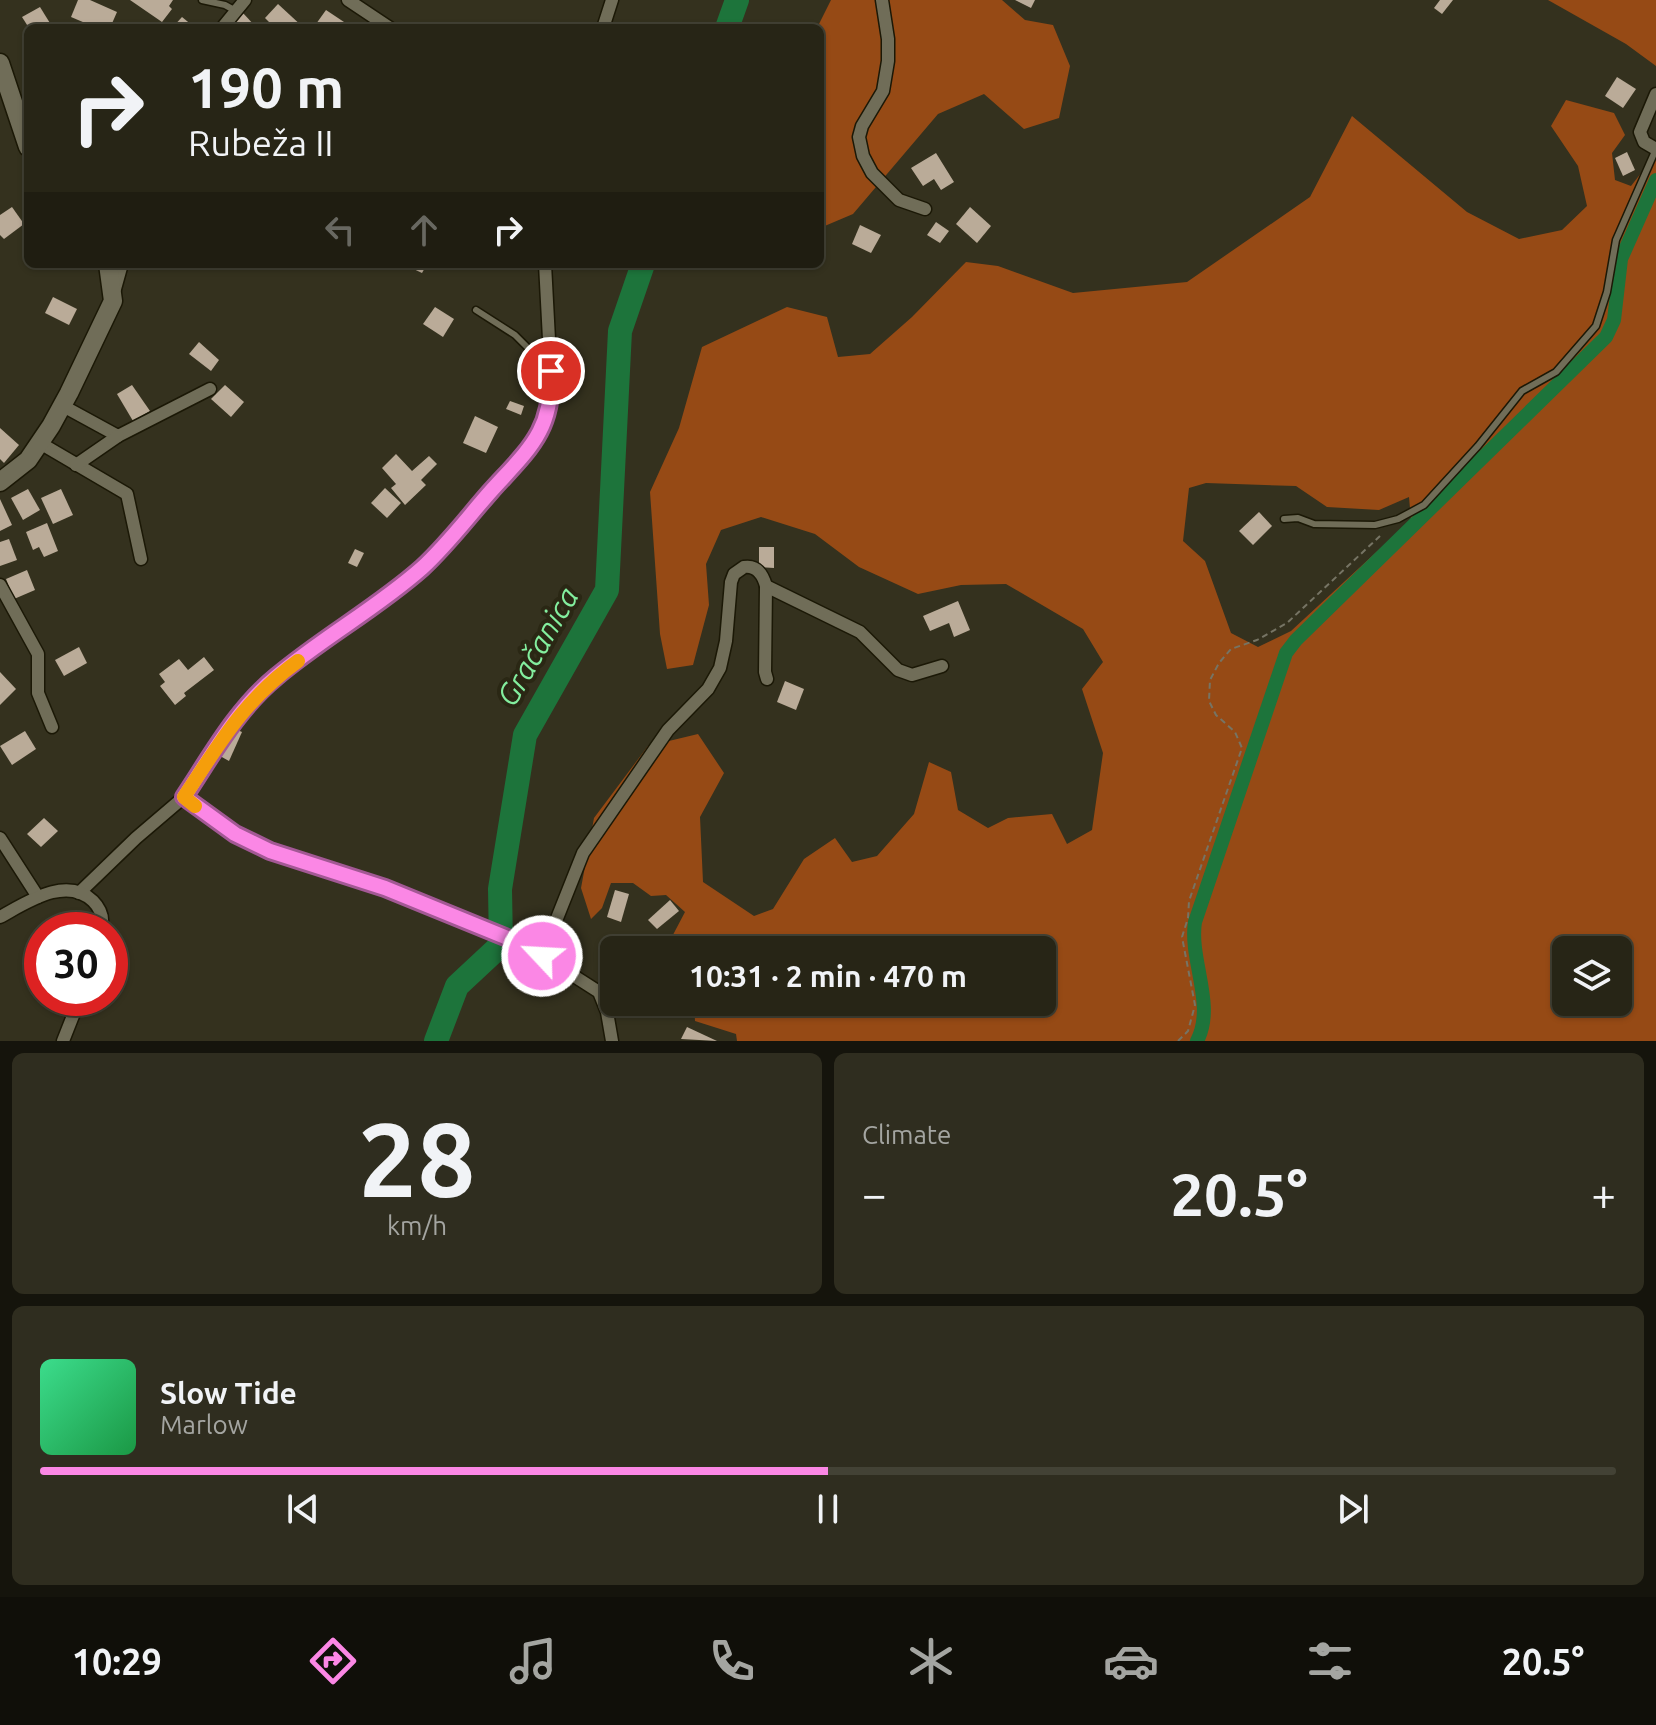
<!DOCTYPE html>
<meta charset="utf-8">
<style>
:root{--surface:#272516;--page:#2f2d1f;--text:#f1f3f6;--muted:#a4a5a1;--line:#434235;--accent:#fb87e5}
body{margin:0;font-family:Ubuntu,sans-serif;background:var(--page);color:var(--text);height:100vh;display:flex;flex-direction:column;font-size:30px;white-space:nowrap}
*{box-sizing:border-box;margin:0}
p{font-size:26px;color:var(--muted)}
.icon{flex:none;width:44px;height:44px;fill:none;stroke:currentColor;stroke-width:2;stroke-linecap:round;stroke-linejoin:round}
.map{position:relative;height:1041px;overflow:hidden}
.details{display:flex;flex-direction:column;gap:12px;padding:12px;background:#15140c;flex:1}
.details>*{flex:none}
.guide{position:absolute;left:24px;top:24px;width:800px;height:244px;border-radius:12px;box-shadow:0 2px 6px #0004,0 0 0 2px var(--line);background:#272516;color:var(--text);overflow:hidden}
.fabs{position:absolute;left:1552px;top:936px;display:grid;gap:16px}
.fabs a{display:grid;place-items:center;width:80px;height:80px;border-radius:12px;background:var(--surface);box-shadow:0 2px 6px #0004,0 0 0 2px var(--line);font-size:40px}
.speed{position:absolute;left:24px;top:912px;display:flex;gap:16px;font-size:40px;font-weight:700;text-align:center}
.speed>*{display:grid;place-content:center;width:104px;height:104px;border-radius:50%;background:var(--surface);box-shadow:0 2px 6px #0004,0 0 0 2px var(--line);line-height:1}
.speed .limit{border:12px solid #d22;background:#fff;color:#111}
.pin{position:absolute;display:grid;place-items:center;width:68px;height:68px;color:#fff;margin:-34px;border:4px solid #fff;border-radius:50%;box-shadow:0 2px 8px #0007}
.me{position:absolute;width:88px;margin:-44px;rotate:295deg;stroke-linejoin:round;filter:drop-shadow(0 0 6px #0008)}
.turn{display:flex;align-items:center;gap:28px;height:168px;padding:0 32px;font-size:36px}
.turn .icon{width:104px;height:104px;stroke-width:2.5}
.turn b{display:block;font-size:56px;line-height:68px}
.lanes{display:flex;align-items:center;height:76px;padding:0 32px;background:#0003;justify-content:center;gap:40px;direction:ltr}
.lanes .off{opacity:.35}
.big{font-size:60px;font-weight:600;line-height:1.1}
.details .card{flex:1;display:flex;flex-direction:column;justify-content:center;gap:12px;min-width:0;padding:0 28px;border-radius:12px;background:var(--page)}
.details .dial{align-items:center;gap:0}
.dial b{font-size:104px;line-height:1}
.song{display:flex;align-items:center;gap:24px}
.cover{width:96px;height:96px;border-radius:12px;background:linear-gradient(135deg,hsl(150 70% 55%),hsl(140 70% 35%))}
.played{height:8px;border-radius:4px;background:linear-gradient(90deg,var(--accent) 50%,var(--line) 50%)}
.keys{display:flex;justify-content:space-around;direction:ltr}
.heat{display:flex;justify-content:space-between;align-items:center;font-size:44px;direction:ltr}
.details .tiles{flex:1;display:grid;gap:12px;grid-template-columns:1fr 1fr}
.card:last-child{grid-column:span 2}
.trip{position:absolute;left:600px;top:936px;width:456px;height:80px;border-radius:12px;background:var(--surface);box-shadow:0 2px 6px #0004,0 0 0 2px var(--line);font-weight:600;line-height:80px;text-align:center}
.tab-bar{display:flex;height:128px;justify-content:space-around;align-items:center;background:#100f09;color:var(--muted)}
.tab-bar .icon{width:56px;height:56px}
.tab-bar .on{color:var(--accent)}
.tab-bar b{font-size:36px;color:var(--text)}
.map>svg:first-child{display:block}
.forest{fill:#964a15;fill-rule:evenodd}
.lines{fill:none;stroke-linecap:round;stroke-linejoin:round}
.canal{stroke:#1d743b;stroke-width:14}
.river{stroke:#1d743b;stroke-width:24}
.building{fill:#baab98}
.lane-casing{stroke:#1b1806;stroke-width:9}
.street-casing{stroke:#1b1806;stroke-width:15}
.secondary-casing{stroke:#1b1806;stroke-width:21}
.path{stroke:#767464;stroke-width:2;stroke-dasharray:6 4;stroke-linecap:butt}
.lane{stroke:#706d58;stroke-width:6}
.street{stroke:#706d58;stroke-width:12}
.secondary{stroke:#706d58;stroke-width:18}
.route-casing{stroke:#a35895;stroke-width:20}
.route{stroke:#fb87e5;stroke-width:14}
.slow{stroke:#f59e0b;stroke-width:14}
.labels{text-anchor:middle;stroke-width:8;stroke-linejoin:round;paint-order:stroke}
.water-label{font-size:30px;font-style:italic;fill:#83ee9e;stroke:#2a2714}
</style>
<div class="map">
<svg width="1656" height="1041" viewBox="0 0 1656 1041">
<rect width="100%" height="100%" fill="#34311e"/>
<g class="forest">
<polygon points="831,0 1002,0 1025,20 1053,25 1070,66 1059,118 1024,129 984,94 938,114 853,214 820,228 820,28 817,28"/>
<polygon points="1548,0 1656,0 1656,66 1626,44"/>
<path d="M1566,100L1614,113L1625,135L1612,153L1615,180L1631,186L1656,154V1041H737L736,1034L695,1021L694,1002H1042V950H665L685,912L666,895L651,896L633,883H611L602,908L591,919L581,888L594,818L648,746L698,734L724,773L700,817L703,882L754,916L773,909L804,859L835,838L852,862L877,856L914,814L929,762L951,772L958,810L988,828L1008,818L1052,814L1067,844L1092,830L1103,753L1082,689L1103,662L1083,629L1006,584L961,585L918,594L859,567L815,534L761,517L721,530L706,564L709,605L693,665L667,669L660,634L650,492L679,428L702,347L787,307L827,317L838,357L870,354L912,317L966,262L998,266L1073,293L1187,282L1310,197L1352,116L1467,212L1519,239L1562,230L1587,206L1578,166L1551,126ZM1206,483L1296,486L1327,507L1379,510L1409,497L1411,520L1291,631L1258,647L1231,633L1205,561L1183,541L1189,488ZM1566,950H1618V1002H1566Z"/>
</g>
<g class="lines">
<path class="canal" d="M1197,1041C1216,1005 1189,960 1195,922L1286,653L1296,640L1606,337L1614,320L1621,259L1656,180"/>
<g class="river">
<polyline points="727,28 737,0"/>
<polyline points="436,1041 457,986 501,945 500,889 525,735 607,590 620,331 643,264"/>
</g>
</g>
<g class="building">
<polygon points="78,0 90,0 117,12 110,28 97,28 71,17"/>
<polygon points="130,0 173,0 169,6 172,9 162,22"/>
<polygon points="1015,0 1035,0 1031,8"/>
<polygon points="1440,0 1453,0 1442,14 1434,8"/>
<polygon points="278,4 304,28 275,28 265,18"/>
<polygon points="40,7 53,28 29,28 22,17"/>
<polygon points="326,10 353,28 322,28 316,24"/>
<polygon points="242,12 257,28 226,28"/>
<polygon points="182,17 193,26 191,28 172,28"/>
<polygon points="1617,77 1636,89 1623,108 1605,96"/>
<polygon points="1627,152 1635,170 1623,176 1615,158"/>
<polygon points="936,153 954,182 941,190 934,179 923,186 911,168"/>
<polygon points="12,207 24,224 4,239 0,235 0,215"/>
<polygon points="970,207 991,226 977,243 956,224"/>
<polygon points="936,222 949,231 940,243 927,235"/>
<polygon points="860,225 881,235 871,253 852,244"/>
<polygon points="403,264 427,264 422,273"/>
<polygon points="53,297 77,309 69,325 45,313"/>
<polygon points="435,307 454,319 443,337 423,324"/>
<polygon points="199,342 219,360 211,371 189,354"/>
<polygon points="132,385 150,411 133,421 117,394"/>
<polygon points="225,385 244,402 231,417 211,399"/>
<polygon points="510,401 524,406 521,415 506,409"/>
<polygon points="475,416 498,427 486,453 463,443"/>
<polygon points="0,428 19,445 4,463 0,459"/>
<polygon points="396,454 412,471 429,456 437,464 421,480 426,485 405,505 391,488 396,484 382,468"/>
<polygon points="385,488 401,503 387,518 371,503"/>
<polygon points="28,489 40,510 23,520 11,498"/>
<polygon points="61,489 73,515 53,524 41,498"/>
<polygon points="0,499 12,525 0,531"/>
<polygon points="1259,512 1272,526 1253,545 1239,531"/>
<polygon points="47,523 58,551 44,557 39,547 33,550 26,532"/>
<polygon points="9,539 17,560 0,566 0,542"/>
<polygon points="759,547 774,547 774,568 759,567"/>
<polygon points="355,549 364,553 357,567 348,563"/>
<polygon points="27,570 35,590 14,599 6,579"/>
<polygon points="958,601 970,630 954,637 949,623 930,631 923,616"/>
<polygon points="79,647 87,663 64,676 55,660"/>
<polygon points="204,657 214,670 184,693 186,696 175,705 160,686 165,682 159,674 179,659 188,670"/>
<polygon points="0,672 16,689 0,705"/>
<polygon points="785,681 804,689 796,710 777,702"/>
<polygon points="233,728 242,732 229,761 220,756"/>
<polygon points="25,731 36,749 12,765 0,746"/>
<polygon points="44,818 58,831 41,847 27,834"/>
<polygon points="615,890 629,894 621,922 607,917"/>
<polygon points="670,900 679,911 657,929 648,920"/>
<polygon points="622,936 650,940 648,950 620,950"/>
<polygon points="687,1027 717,1041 681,1039"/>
</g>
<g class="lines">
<defs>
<g id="lane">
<polyline points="202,0 225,5 236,11"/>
<polyline points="476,310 515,335 548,368"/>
<polyline points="1284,519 1298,518 1314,524 1375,525 1398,519 1424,505 1478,446 1522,391 1556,372 1596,326 1607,292 1616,240 1656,149"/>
</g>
<g id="street">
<polyline points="348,0 390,28"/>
<polyline points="882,0 888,39 888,61 883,91 862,126 859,137 863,156 872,173 899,200 925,209"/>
<polyline points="222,28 245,0"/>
<polyline points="603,28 612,0"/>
<polyline points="1656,94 1640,132 1644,142 1656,149"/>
<polyline points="115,289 122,264"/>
<polyline points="63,406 118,436 210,389"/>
<polyline points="40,443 127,494 141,559"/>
<polyline points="76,465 118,436"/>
<polyline points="0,585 38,654 38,693 52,727"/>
<polyline points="766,586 860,632 898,670 912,675 942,666"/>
<polyline points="184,797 235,834 270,851 385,888 527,946 599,992 607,1012 612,1041"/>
<polyline points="0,838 38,897"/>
<polyline points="79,893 136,838 184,797 244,708 275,677 420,570 452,539 534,443 546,422 552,396 545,264"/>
<path d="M0,917C26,903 66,875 93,901C101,909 104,919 101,930"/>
<path d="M542,956L583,853L668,730L708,689L720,668L726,641L731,582L734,574L744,567C757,565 763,575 766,586L765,672L767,679"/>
<polyline points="63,1041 80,998"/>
</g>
<g id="secondary">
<polyline points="0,63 28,147"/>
<polyline points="0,482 28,460 51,426 69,393 113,301 108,264"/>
</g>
</defs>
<use href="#lane" class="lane-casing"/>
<use href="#street" class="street-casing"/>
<use href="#secondary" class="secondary-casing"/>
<polyline class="path" points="1178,1041 1188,1031 1195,1005 1182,937 1188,918 1189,901 1242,748 1235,732 1216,715 1209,701 1210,680 1219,663 1231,649 1257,640 1287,623 1380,536"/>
<use href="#lane" class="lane"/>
<use href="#street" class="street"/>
<use href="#secondary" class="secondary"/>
</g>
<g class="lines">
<defs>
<path id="route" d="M542,956L527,946L385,888L270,851L235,834L184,797C212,755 236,710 276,677C322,638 377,608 422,568C448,544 468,517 491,491C529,449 553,431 551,371"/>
</defs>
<use href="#route" class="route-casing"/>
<use href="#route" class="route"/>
<path class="slow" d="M195,806L184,797C220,743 243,701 298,661"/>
</g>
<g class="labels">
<g class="water-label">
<text transform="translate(538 647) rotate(-60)" y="10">Gračanica</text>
</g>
</g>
</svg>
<div class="fabs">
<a><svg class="icon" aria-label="layers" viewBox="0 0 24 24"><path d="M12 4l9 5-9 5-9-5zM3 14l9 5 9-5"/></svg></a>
</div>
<div class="speed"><div class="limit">30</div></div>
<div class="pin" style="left:551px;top:371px;background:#d93025"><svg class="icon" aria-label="arrive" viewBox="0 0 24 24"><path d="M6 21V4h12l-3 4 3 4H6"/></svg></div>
<svg class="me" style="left:542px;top:956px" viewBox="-20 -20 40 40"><circle r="17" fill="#fb87e5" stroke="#fff" stroke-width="3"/><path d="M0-11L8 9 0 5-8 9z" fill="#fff"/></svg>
<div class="trip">10:31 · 2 min · 470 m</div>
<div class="guide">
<div class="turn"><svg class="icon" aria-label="right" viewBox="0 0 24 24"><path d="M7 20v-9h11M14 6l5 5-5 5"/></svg><div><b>190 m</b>Rubeža II</div></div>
<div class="lanes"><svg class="icon off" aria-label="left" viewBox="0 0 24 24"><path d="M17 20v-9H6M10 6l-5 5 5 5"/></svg><svg class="icon off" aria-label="ahead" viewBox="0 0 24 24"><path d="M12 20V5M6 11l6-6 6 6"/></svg><svg class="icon" aria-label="right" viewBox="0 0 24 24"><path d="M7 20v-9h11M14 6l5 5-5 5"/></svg></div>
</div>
</div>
<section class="details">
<div class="tiles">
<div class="card dial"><b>28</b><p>km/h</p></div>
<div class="card"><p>Climate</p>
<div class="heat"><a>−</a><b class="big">20.5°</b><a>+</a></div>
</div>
<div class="card">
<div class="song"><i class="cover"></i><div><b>Slow Tide</b><p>Marlow</p></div></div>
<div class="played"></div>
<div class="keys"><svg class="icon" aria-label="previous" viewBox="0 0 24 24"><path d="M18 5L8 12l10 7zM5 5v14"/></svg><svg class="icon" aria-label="pause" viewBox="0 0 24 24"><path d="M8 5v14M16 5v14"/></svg><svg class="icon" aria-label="next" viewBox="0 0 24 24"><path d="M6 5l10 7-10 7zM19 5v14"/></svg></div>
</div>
</div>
</section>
<nav class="tab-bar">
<b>10:29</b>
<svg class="icon on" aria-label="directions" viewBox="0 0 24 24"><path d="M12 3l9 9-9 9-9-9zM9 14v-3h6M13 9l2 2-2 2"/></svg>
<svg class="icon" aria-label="music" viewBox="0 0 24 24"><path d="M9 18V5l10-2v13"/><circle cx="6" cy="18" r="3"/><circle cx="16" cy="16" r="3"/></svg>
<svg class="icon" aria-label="phone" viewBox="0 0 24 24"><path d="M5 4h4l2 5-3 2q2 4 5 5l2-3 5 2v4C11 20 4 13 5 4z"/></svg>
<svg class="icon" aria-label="climate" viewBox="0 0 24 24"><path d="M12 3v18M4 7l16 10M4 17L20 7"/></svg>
<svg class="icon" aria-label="car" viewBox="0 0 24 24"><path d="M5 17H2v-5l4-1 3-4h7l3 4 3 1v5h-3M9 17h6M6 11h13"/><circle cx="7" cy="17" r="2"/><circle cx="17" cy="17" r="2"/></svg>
<svg class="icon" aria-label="filters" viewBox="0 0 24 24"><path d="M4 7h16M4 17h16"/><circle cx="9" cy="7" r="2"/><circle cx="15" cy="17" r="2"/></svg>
<b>20.5°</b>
</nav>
